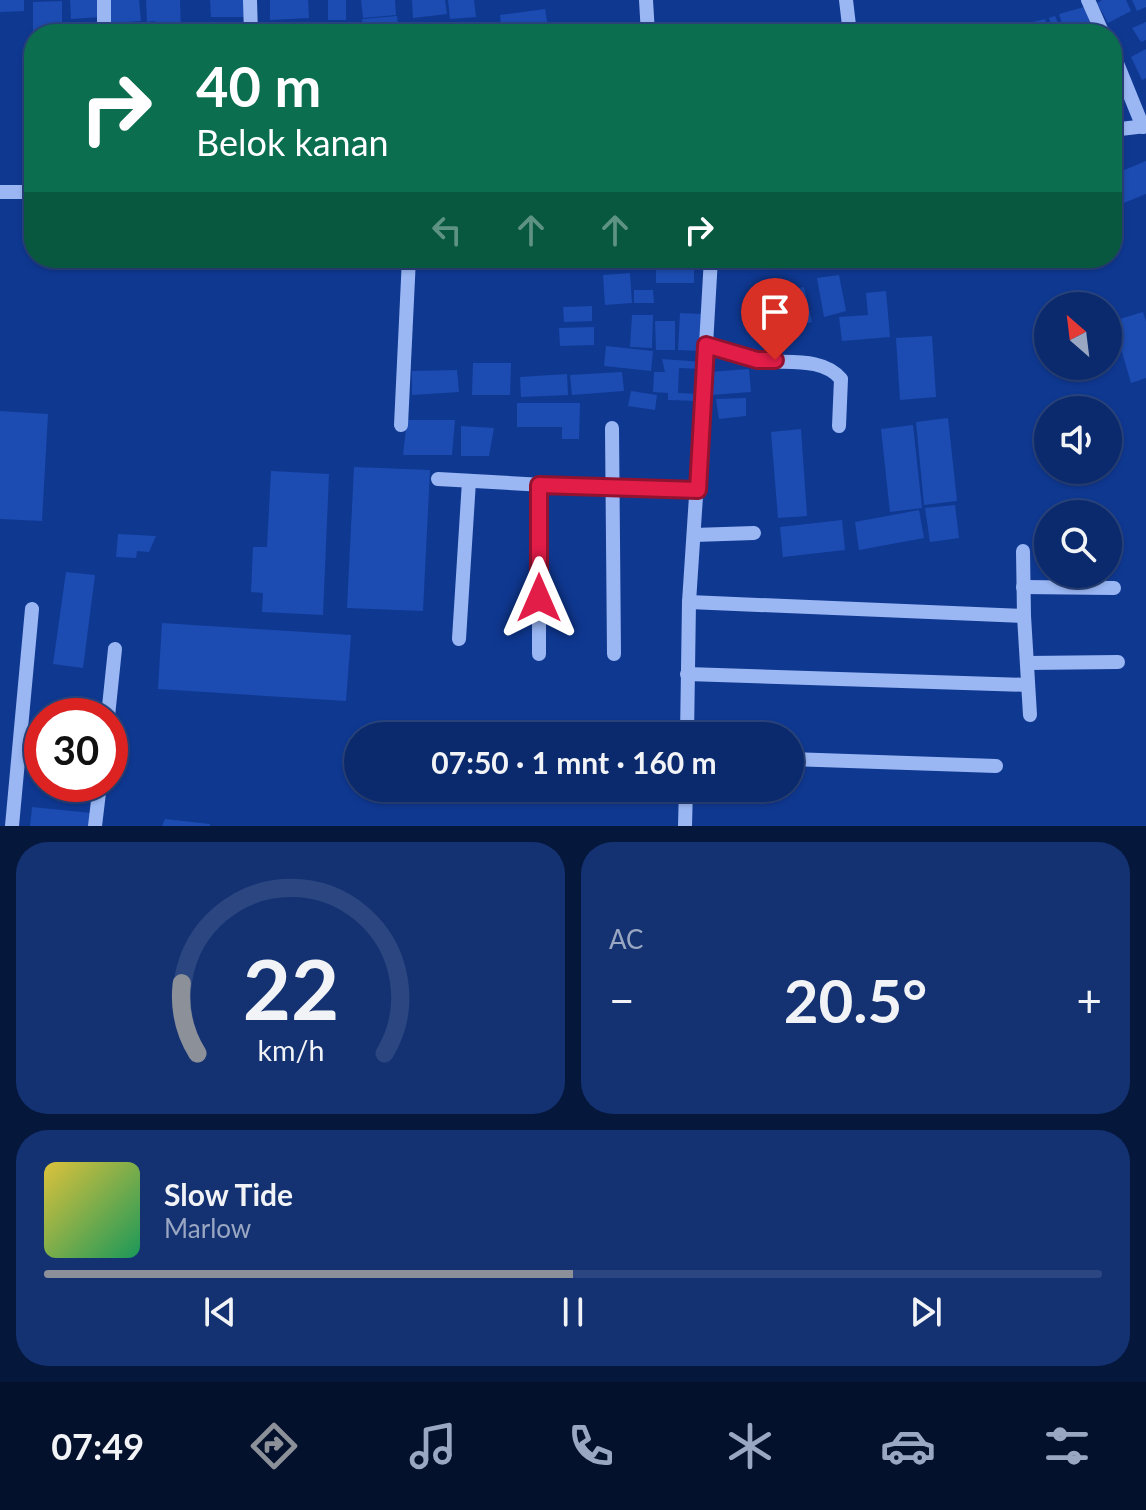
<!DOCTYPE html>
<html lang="id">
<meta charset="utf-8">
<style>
:root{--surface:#0b2a6d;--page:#143272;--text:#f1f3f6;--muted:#9aa7c2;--line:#2b4680;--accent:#8c9099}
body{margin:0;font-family:Lato,sans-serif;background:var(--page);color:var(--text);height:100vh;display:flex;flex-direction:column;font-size:30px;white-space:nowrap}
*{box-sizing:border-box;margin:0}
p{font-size:26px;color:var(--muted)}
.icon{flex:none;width:44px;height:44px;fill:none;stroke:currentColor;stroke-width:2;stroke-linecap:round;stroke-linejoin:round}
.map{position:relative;height:826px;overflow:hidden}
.details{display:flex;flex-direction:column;gap:16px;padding:16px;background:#06173c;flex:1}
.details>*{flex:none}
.hud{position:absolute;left:24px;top:24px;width:1098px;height:244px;border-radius:32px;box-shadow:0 2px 6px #0004,0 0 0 2px var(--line);background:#0b6e4f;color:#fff;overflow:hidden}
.needle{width:52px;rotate:332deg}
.controls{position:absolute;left:1034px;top:292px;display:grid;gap:16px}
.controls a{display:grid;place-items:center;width:88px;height:88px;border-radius:50%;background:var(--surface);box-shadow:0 2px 6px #0004,0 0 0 2px var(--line);font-size:40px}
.speed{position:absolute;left:24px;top:698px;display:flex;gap:16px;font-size:40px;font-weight:700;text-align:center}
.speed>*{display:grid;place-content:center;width:104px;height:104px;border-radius:50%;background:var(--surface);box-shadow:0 2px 6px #0004,0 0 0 2px var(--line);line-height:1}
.speed .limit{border:12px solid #d22;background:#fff;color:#111}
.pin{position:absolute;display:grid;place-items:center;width:68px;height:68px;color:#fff;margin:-82px -34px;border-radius:50% 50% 50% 0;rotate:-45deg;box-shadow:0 0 8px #0007}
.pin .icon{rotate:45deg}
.me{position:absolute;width:88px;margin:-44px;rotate:0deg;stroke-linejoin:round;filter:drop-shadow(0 0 6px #0008)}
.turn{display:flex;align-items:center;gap:28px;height:168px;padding:0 40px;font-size:36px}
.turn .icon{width:104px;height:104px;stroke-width:2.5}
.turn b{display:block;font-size:56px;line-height:68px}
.lanes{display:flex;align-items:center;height:76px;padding:0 40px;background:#0003;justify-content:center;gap:40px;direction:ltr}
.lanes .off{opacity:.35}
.big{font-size:60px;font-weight:700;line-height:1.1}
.details .widget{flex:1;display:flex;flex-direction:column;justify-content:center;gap:12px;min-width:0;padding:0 28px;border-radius:32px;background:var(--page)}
.details .dial{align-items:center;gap:0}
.dial svg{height:208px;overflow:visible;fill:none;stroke:var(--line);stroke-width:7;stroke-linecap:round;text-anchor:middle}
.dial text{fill:var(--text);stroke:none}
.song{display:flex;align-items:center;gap:24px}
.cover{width:96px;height:96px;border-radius:12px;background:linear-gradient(135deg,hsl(50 70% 55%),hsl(150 70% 35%))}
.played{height:8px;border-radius:4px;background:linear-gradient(90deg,var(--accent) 50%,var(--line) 50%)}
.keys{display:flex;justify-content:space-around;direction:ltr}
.heat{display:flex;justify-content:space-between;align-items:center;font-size:44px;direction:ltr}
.details .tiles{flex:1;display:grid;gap:16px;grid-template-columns:1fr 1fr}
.widget:last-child{grid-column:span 2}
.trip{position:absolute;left:344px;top:722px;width:460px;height:80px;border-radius:40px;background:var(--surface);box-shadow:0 2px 6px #0004,0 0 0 2px var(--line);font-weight:700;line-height:80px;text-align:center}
.tabs{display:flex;height:128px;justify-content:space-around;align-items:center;background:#04112c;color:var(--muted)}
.tabs .icon{width:56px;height:56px}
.tabs .selected{color:var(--accent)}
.tabs b{font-size:36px;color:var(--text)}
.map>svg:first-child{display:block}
.building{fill:#1c4cb1}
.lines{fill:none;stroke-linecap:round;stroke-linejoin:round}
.minor{stroke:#9ab7f4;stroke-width:14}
.route-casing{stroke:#92132f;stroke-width:20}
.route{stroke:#e11d48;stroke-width:14}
</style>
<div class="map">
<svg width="1146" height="826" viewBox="0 0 1146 826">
<rect width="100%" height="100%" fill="#0f3891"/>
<g class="building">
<polygon points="0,0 24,0 24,11 0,12"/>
<polygon points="70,0 99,0 100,17 71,19"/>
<polygon points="110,0 139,0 141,21 111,23"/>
<polygon points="146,0 180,0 181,34 155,34 155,21 147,22"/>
<polygon points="210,0 244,0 245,17 211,17"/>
<polygon points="270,0 308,0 309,18 270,20"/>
<rect x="328" y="0" width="18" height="20"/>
<polygon points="361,0 395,0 396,15 363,18"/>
<polygon points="412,0 445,0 447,14 413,18"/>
<polygon points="448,0 474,0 476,17 450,19"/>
<polygon points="1102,0 1126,0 1131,11 1108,23 1097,3"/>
<polygon points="1132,0 1146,0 1146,7 1137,11"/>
<polygon points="62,1 62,34 33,34 33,2"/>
<polygon points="1084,7 1094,34 1065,34 1059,14"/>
<polygon points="545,9 549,34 502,34 500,15"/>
<polygon points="397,16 399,34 363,34 362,19"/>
<polygon points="1055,16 1061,30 1054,33 1049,18"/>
<polygon points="1045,19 1050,34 1028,34 1025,24"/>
<polygon points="1146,22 1146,40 1141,42 1132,28"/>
<polygon points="143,24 143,34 114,34 113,25"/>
<polygon points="1146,49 1146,78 1142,80 1131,57"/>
<polygon points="1146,161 1146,194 1121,204 1112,175"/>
<polygon points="1112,195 1117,213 1112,214"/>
<polygon points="550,258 593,258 594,269 551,270"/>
<polygon points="612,258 622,258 622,268 613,269"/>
<polygon points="627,258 649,258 649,268 628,269"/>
<polygon points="658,258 697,258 697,266 658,268"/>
<rect x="656" y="269" width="38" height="14"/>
<polygon points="630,273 632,303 605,305 603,275"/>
<polygon points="839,275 846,311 824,317 817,278"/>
<polygon points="804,287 812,322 776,331 772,317 785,314 781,291"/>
<polygon points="634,290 653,290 654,303 634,303"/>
<polygon points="886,291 890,337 842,341 839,317 868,315 866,293"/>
<polygon points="592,306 592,321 564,322 563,307"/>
<polygon points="1143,312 1146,321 1146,378 1131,383 1113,321"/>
<polygon points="680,313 702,314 700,351 678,350"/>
<polygon points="632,315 653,315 652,348 630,347"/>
<polygon points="655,321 675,321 675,350 656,350"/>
<polygon points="594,327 594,345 560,346 559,328"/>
<polygon points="932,336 936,397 900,400 896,338"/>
<polygon points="606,346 653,351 651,371 604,366"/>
<polygon points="662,359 703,362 702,369 679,368 678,393 699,394 699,401 668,400 668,393 653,392 654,372 665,372"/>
<polygon points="473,363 511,363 510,395 472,395"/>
<polygon points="749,369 751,392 710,395 709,372"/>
<polygon points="457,370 459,392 412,395 412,371"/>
<polygon points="622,372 624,391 572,395 570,375"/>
<polygon points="567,374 568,395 521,397 520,377"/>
<polygon points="631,391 657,395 655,410 628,406"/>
<polygon points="746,398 746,416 719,419 716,399"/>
<polygon points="517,403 580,403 579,439 562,439 562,427 517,427"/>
<polygon points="0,411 48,414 42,521 0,519"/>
<polygon points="948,418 957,501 924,505 916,422"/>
<polygon points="407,420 455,420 452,455 403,455"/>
<polygon points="913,425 922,508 890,512 881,429"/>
<polygon points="461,426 494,428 489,456 461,456"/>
<polygon points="801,429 807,516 778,518 771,432"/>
<polygon points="354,467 430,470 423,611 347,608"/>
<polygon points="271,471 329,474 323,615 262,612 263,593 251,592 253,547 267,547"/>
<polygon points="955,505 959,538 930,542 925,508"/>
<polygon points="919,510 924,538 859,550 855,522"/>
<polygon points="842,520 845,550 783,557 780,527"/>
<polygon points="118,534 156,536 149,552 137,551 136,558 116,557"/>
<polygon points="66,572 95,575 83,668 53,664"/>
<polygon points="162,623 351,635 346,701 158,689"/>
<polygon points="32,807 91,813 89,826 30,826"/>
<polygon points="165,819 210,824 210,826 162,826"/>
</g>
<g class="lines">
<g class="minor">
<polyline points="104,0 104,34"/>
<polyline points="250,0 251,34"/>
<polyline points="646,0 648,34"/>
<polyline points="846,0 850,34"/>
<polyline points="1088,0 1103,34"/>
<polyline points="1112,51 1143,127"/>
<polyline points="1112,130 1146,126"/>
<polyline points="0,192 34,192"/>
<path d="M711,258L706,345C722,350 739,357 755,360C782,365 821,355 841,379L839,426"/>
<polyline points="401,425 409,258"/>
<polyline points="612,428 614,654"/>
<polyline points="438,479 614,489 698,490"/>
<polyline points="694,535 754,533"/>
<polyline points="1023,587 1114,588"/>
<polyline points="689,602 1024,616 1023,551"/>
<polyline points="1024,616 1030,715"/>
<polyline points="459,639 469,481"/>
<polyline points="539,654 539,485"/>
<polyline points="1027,663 1118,662"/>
<polyline points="687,674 1028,685"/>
<polyline points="108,716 115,649"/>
<polyline points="687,736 689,602 706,345"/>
<polyline points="790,759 996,766"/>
<polyline points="12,826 32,609"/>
<polyline points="95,826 100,784"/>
<polyline points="685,826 686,788"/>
</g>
</g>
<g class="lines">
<defs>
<polyline id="route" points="539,598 539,485 698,490 706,345 757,360 775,360"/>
</defs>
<use href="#route" class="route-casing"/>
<use href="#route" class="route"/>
</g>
</svg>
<div class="controls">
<a><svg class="needle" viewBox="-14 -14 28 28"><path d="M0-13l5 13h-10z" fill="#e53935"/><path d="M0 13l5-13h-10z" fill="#9aa7c2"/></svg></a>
<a><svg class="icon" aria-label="sound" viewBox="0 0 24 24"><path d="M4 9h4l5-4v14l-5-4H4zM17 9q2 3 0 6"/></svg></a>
<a><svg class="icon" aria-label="search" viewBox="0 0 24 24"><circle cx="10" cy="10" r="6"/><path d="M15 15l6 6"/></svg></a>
</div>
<div class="speed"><div class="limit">30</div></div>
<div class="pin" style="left:775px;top:360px;background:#d93025"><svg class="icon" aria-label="arrive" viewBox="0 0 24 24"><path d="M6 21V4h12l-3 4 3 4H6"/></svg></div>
<svg class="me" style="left:539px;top:598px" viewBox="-20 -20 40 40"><path d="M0-17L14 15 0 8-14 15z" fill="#e11d48" stroke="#fff" stroke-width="4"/></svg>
<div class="trip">07:50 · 1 mnt · 160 m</div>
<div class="hud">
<div class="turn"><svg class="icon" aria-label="right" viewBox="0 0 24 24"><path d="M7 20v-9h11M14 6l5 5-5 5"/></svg><div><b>40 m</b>Belok kanan</div></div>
<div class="lanes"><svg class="icon off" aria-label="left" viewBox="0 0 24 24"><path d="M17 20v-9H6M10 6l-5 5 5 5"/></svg><svg class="icon off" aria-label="ahead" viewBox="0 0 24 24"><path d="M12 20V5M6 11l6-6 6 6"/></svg><svg class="icon off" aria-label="ahead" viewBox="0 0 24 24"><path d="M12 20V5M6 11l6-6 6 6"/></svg><svg class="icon" aria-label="right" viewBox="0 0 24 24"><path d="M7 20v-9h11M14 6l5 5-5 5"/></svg></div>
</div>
</div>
<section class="details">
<div class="tiles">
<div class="widget dial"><svg viewBox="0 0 100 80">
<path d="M14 69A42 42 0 1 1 86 69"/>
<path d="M14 69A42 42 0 0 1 8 42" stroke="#8c9099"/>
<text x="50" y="56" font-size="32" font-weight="700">22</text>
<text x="50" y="72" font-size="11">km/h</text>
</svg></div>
<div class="widget"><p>AC</p>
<div class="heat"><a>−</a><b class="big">20.5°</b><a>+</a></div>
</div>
<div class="widget">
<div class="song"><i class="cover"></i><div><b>Slow Tide</b><p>Marlow</p></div></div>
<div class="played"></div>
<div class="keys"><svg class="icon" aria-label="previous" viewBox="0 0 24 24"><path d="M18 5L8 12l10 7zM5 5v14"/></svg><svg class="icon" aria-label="pause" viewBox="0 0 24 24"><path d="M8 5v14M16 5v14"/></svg><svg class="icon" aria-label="next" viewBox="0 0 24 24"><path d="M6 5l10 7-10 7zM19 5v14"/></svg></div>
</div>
</div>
</section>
<nav class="tabs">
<b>07:49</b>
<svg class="icon selected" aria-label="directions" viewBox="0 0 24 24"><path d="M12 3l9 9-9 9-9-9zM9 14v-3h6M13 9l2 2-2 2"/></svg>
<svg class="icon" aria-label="music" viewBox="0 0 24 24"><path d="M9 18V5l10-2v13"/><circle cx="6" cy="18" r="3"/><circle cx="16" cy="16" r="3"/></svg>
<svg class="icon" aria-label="phone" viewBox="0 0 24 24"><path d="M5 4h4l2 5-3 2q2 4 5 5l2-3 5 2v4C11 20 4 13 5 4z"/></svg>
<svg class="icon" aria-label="climate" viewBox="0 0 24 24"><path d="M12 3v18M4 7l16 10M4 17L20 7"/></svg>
<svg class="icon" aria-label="car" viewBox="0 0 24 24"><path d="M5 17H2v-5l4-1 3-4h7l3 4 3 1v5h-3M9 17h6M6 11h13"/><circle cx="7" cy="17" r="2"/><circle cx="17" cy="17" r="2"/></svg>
<svg class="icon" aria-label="filters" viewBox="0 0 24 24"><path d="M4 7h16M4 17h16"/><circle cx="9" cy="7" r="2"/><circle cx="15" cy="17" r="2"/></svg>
</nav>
